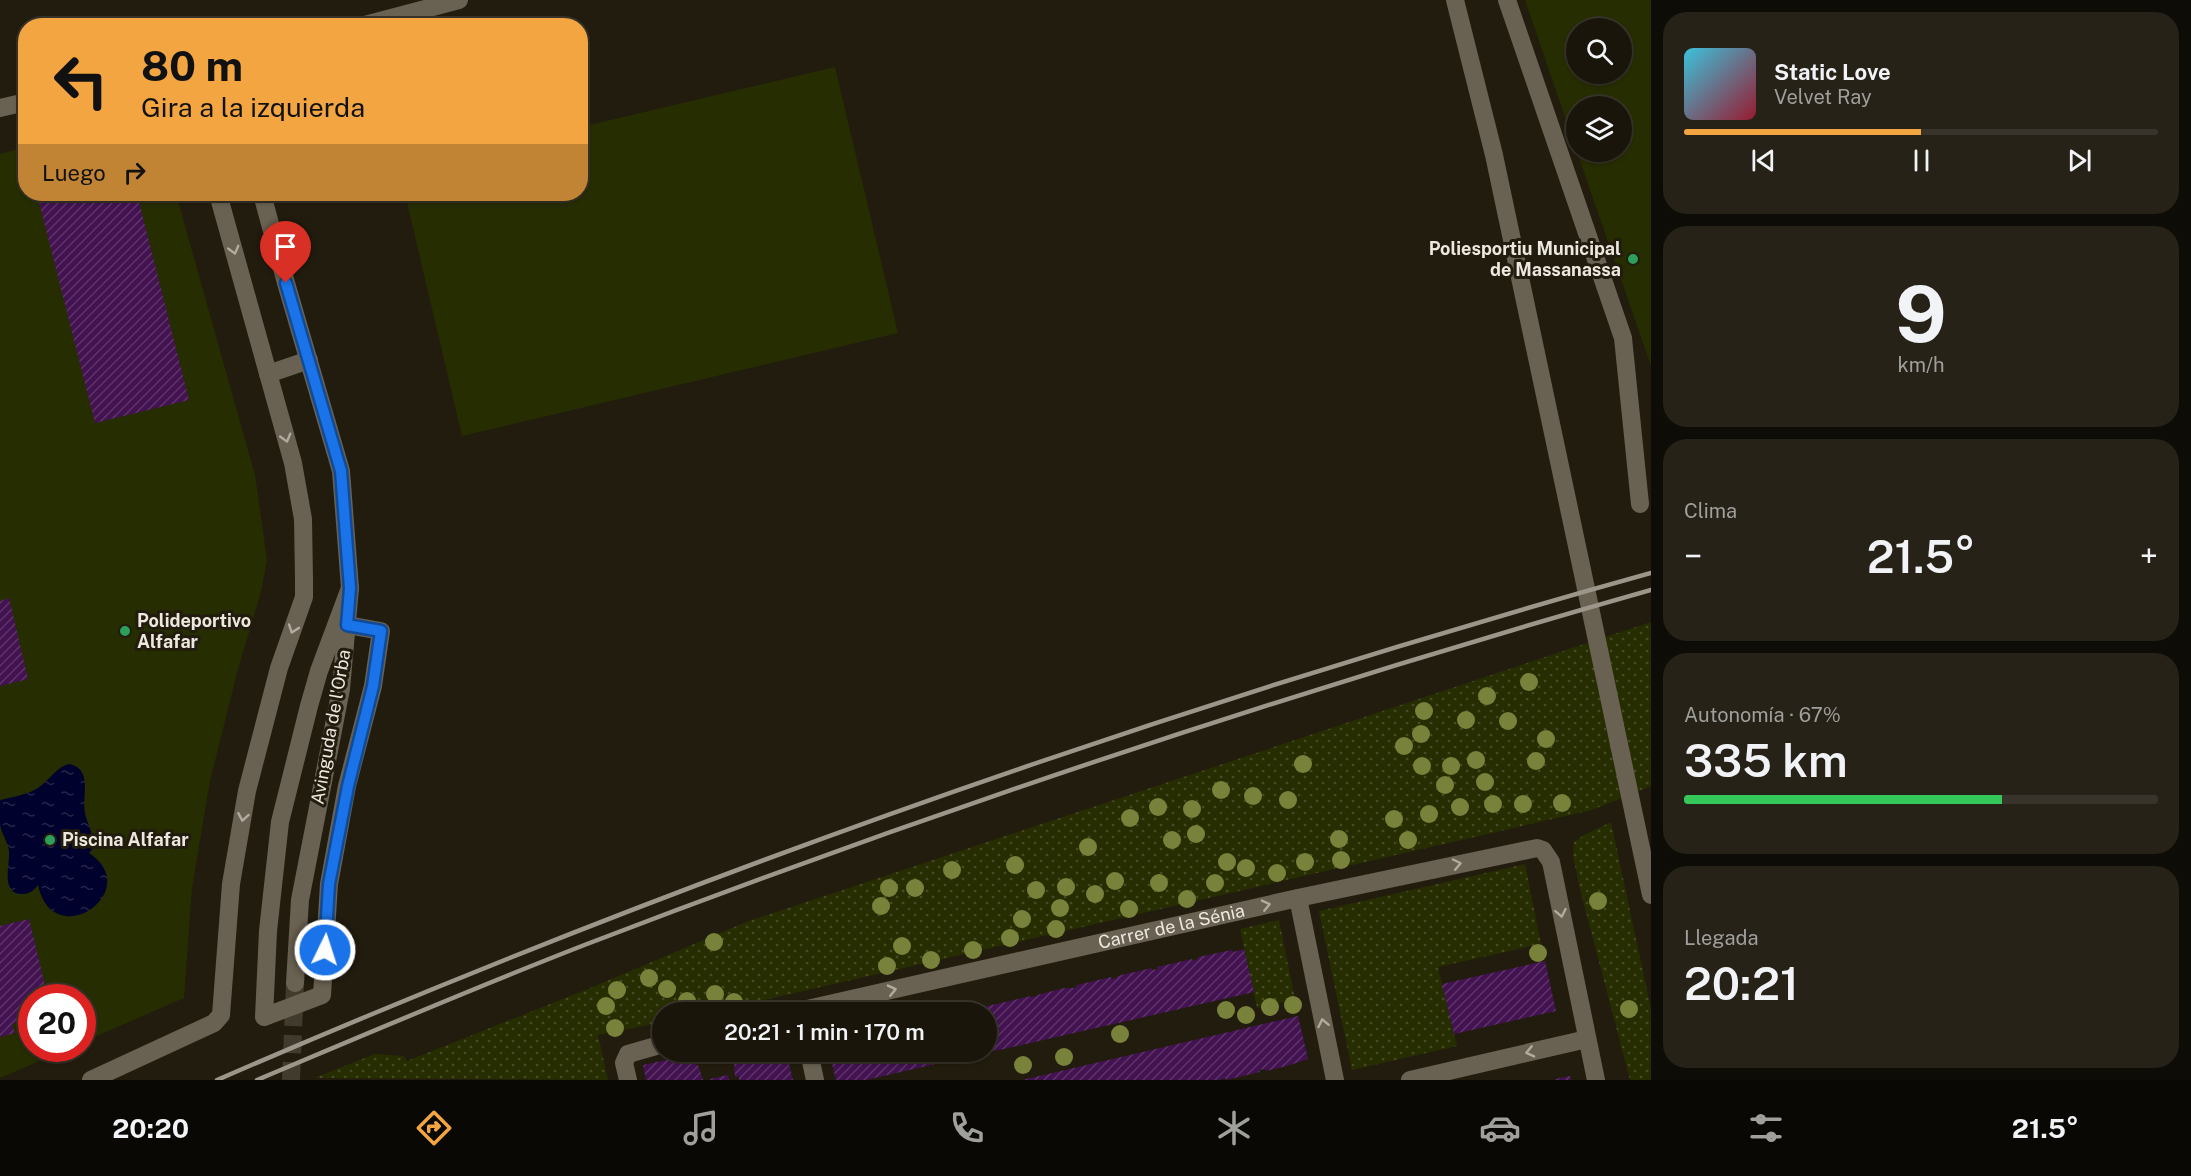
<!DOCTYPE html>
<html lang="es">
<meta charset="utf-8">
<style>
:root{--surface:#1a150a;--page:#272218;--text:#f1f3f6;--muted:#9f9f9c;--line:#38342b;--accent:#f2a541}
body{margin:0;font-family:"Public Sans",sans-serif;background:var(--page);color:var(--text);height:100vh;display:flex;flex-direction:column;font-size:22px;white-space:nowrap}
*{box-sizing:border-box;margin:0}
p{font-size:20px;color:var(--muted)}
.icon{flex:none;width:33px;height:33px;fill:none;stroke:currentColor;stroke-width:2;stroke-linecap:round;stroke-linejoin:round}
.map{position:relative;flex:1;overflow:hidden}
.panel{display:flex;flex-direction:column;gap:12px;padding:12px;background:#0e0c06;width:540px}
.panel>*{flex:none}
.guide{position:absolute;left:18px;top:18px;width:570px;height:183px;border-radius:24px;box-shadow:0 2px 4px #0004,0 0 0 2px var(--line);background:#f2a541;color:#111;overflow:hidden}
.buttons{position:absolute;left:1566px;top:18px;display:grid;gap:12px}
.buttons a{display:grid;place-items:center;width:66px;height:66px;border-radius:50%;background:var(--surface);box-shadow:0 2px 4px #0004,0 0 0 2px var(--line);font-size:30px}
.speed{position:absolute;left:18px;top:984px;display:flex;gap:12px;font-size:30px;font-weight:700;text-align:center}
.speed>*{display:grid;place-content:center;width:78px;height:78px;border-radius:50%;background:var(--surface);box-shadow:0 2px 4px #0004,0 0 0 2px var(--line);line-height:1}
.speed .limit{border:9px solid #d22;background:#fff;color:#111}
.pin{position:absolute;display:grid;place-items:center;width:51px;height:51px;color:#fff;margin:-62px -26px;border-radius:50% 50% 50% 0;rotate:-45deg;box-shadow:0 0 6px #0007}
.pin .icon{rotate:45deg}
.me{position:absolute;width:66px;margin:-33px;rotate:4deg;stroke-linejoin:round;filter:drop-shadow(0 0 4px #0008)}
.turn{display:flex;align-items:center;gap:21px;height:126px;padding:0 24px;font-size:27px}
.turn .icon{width:78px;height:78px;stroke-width:2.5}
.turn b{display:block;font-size:42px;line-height:51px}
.then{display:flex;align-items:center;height:57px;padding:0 24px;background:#0003;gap:12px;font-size:22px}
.big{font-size:45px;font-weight:600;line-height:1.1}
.panel .card{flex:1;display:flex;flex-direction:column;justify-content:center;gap:9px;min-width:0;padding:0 21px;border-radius:24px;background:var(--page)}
.panel .dial{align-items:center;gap:0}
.dial b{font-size:78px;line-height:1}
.song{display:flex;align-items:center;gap:18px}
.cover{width:72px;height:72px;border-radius:9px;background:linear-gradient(135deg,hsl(190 70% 55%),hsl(350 70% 35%))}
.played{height:6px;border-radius:3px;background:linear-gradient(90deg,var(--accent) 50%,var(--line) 50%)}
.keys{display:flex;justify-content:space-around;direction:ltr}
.heat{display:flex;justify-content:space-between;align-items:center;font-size:33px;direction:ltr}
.charge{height:9px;border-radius:4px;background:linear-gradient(90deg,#34c759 67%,var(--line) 0)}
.trip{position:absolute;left:652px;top:1002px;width:345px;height:60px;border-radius:30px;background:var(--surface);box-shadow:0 2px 4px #0004,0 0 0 2px var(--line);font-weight:600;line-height:60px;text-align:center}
.menu{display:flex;height:96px;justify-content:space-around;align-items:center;background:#0a0804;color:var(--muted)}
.menu .icon{width:42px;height:42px}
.menu .selected{color:var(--accent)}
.menu b{font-size:27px;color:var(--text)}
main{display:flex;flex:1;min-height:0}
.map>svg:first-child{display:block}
.grass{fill:url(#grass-dots)}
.garden{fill:#262d00;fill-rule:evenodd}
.water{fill:url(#water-ripples)}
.building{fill:url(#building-hatch)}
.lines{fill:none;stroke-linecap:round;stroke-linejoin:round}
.minor-tunnel{stroke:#403b2d;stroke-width:18;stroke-dasharray:18 9;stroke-linecap:butt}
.minor{stroke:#696151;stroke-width:18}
.rail{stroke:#9b958a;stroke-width:4.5}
.tree{fill:#79823b}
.oneway{stroke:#b2ab9f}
.route-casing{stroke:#114b97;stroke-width:15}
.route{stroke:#1a73e8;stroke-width:10}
.leisure-dot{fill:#2e9e5b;stroke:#221c0e;stroke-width:2}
.labels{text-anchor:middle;stroke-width:6;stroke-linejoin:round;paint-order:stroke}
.poi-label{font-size:18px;font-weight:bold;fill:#ede8df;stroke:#221c0e;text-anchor:start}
.street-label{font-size:18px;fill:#ede8df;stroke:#221c0e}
</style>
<main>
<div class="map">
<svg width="1651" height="1080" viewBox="0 0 1651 1080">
<defs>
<pattern id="grass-dots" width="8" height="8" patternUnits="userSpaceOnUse" patternTransform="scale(1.5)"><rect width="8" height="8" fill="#262d00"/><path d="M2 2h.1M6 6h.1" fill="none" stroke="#464b25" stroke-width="1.8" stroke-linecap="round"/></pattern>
<pattern id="water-ripples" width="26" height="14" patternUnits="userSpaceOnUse" patternTransform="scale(1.5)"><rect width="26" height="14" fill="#00012c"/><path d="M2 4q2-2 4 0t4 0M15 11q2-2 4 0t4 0" fill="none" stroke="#26264a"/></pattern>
<pattern id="building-hatch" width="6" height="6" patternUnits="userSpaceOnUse" patternTransform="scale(1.5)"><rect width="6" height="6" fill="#431251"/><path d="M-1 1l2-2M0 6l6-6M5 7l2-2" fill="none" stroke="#5e346a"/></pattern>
</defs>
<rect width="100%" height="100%" fill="#221c0e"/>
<g class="grass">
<polygon points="1651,622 1651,786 1592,810 742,1005 707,1012 663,1012 663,1022 598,1035 608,1080 314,1078 375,1054 404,1056 407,1061 588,989 746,922"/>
<polygon points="1611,822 1651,1009 1651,1080 1630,1080 1580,889 1573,856 1574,842 1584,835"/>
<polygon points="1525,864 1541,944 1438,967 1457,1046 1352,1070 1319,911"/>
<polygon points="1279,920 1295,999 1257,1008 1240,929"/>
</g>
<g class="garden">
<path d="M1525,0H1651V366L1577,152H1622V106H1576V149ZM1576,28H1622V74H1576Z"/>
<polygon points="835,67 898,333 462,436 405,194 580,194 581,127"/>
<polygon points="25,147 26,194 176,194 255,475 267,560 261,592 238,669 210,781 192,888 184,998 83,1042 82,998 32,998 32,1048 67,1049 0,1078 0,154"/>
</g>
<path class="water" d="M69,764C93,769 82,795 85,813C87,825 100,844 89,853C146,891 53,955 38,885C34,890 30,894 23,894C0,895 10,865 9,851C8,842 1,833 0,824C0,817 0,808 0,800C13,797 26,795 38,788C50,780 56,767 69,764Z"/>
<g class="building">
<polygon points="557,17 559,26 528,26 527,25"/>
<polygon points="37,194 137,194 189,400 95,423"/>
<polygon points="9,598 28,679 0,686 0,601"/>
<polygon points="29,919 48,998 32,998 32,1019 12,1024 15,1033 0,1037 0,926"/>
<polygon points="1244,949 1254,992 1004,1049 987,1052 987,1012 962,1012 1031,996 1031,997 1037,996 1037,995 1064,988 1075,988 1077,985 1111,977 1112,979 1117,978 1117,976 1152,968 1152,970 1158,969 1157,967 1192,959 1193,961 1195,960 1198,959 1198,957 1232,950 1233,952"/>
<polygon points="1545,961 1556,1011 1454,1034 1442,984"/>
<polygon points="1298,1016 1308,1059 1287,1066 1266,1071 1265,1069 1259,1070 1260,1072 1226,1080 1225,1078 1220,1080 1022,1080"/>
<polygon points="733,1052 786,1052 793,1080 739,1080 739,1076 735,1077"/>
<polygon points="829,1052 987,1052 866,1080 836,1080"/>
<polygon points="694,1054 696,1065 698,1065 703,1080 646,1080 643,1065"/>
<polygon points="728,1075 729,1080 710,1080 710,1079"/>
<polygon points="1570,1076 1571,1080 1555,1080 1555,1079"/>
</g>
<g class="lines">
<polyline class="minor-tunnel" points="291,1080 295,983"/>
<g class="minor">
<polyline points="1455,0 1494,155 1651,895"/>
<polyline points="1507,0 1623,338 1640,504"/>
<polyline points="361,26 459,0"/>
<polyline points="0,108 26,102"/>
<polyline points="262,194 286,283 341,471 350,588 341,689 300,900 295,983"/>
<polyline points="268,374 309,360"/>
<polyline points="347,625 381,631 373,686 347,786 329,884 322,995 264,1017 268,931 280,822 309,706 319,671 350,588"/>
<polyline points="1298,898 1335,1080"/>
<path id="s1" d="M794,1012L1298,898L1537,848L1543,850L1551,862L1596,1080"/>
<polyline points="809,1052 815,1080"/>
<polyline points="91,1080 214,1023 221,1015 231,884 247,791 279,668 304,597 304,579 303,519 293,463 218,194"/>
<polyline points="628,1080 624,1063 628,1054 663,1044"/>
<polyline points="1410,1080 1587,1039"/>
</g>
<g class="rail">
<path d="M217,1080C682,878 1162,709 1651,573"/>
<path d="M257,1080C366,1034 476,987 587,944C936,810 1291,692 1651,590"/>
</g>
</g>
<g class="tree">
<circle cx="1529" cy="682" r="9"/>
<circle cx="1487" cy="696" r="9"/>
<circle cx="1424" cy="711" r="9"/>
<circle cx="1466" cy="720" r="9"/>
<circle cx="1508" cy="721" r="9"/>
<circle cx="1421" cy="734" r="9"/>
<circle cx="1546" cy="739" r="9"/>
<circle cx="1404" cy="746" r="9"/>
<circle cx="1476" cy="760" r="9"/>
<circle cx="1536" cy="761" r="9"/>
<circle cx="1303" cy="764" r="9"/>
<circle cx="1422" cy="766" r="9"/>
<circle cx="1451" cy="766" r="9"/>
<circle cx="1485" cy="782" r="9"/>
<circle cx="1445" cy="785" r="9"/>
<circle cx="1221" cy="790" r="9"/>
<circle cx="1253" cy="796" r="9"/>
<circle cx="1288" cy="800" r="9"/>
<circle cx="1562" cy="803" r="9"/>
<circle cx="1493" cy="804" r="9"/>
<circle cx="1523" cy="804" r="9"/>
<circle cx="1158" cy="807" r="9"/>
<circle cx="1460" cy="807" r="9"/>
<circle cx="1192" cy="809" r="9"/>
<circle cx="1429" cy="814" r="9"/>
<circle cx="1130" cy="818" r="9"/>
<circle cx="1394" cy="819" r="9"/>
<circle cx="1196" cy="834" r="9"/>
<circle cx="1339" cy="839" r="9"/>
<circle cx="1172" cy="840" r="9"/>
<circle cx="1408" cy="840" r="9"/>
<circle cx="1088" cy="847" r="9"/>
<circle cx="1341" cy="860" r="9"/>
<circle cx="1227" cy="862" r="9"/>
<circle cx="1305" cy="862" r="9"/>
<circle cx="1015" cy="865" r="9"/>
<circle cx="1246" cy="868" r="9"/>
<circle cx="952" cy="870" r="9"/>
<circle cx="1277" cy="873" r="9"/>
<circle cx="1115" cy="881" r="9"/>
<circle cx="1159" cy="883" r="9"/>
<circle cx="1215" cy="883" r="9"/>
<circle cx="1066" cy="887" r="9"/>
<circle cx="889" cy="888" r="9"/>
<circle cx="915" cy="888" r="9"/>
<circle cx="1036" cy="890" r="9"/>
<circle cx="1095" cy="894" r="9"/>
<circle cx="1187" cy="899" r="9"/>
<circle cx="1598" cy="901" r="9"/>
<circle cx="881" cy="906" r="9"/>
<circle cx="1060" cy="908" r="9"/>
<circle cx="1129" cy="909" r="9"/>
<circle cx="1022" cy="919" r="9"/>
<circle cx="1056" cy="929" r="9"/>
<circle cx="1010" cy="938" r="9"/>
<circle cx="714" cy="942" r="9"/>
<circle cx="902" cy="946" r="9"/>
<circle cx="973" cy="950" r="9"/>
<circle cx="1538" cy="953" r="9"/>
<circle cx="931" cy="960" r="9"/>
<circle cx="887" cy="966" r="9"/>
<circle cx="649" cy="978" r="9"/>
<circle cx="667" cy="989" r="9"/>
<circle cx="617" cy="990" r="9"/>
<circle cx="715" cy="994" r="9"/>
<circle cx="687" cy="1001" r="9"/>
<circle cx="734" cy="1002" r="9"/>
<circle cx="1293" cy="1005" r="9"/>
<circle cx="606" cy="1006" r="9"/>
<circle cx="1270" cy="1007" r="9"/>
<circle cx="1629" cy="1009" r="9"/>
<circle cx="1226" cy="1010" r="9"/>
<circle cx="1246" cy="1015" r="9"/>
<circle cx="615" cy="1028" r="9"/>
<circle cx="1120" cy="1034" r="9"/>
<circle cx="1064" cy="1057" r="9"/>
<circle cx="1023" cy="1065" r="9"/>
</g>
<defs><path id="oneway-chevron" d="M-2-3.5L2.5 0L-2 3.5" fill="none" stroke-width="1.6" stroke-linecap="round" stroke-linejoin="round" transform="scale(1.5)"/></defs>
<g class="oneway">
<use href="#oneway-chevron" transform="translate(234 250) rotate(75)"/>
<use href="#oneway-chevron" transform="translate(286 438) rotate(74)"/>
<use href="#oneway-chevron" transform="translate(293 629) rotate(109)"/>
<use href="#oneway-chevron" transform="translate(243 817) rotate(100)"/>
<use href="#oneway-chevron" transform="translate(1457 864) rotate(-12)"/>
<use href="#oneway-chevron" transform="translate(1266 905) rotate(-13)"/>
<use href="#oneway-chevron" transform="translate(1561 913) rotate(79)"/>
<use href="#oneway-chevron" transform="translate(892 990) rotate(-13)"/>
<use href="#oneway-chevron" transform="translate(1323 1023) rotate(-102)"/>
<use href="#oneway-chevron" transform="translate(1530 1052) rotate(167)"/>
</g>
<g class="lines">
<defs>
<polyline id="route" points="286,283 341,471 350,588 347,625 381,631 373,686 348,786 329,884 325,950"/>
</defs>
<use href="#route" class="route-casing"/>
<use href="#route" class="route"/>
</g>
<g class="leisure-dot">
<circle cx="1633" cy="259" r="6"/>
<circle cx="125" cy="631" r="6"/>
<circle cx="50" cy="840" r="6"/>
</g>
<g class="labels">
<g class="poi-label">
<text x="1621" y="255" text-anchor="end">Poliesportiu Municipal<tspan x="1621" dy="21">de Massanassa</tspan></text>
<text x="137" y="627">Polideportivo<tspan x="137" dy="21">Alfafar</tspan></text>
<text x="62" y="846">Piscina Alfafar</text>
</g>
<g class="street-label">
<text transform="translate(331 727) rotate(-80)" y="6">Avinguda de l'Orba</text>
<text dy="6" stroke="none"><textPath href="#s1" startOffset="387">Carrer de la Sénia</textPath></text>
</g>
</g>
</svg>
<div class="buttons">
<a><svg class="icon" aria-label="search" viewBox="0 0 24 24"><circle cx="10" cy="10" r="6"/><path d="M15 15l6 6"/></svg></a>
<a><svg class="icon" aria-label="layers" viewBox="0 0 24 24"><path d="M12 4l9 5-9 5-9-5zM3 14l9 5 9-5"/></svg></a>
</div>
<div class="speed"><div class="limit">20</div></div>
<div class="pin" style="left:286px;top:283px;background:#d93025"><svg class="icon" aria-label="arrive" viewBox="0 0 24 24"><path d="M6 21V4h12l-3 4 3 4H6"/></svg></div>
<svg class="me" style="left:325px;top:950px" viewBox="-20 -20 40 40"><circle r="17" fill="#1a73e8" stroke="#fff" stroke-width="3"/><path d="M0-11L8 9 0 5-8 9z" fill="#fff"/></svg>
<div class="trip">20:21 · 1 min · 170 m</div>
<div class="guide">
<div class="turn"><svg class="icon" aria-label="left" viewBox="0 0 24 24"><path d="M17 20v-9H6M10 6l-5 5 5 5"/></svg><div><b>80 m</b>Gira a la izquierda</div></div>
<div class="then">Luego<svg class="icon" aria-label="right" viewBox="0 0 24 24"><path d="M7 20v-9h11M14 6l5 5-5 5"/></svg></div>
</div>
</div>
<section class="panel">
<div class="card">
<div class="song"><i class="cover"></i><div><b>Static Love</b><p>Velvet Ray</p></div></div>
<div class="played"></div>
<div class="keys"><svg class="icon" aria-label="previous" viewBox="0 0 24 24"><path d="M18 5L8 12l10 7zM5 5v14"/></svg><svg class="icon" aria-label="pause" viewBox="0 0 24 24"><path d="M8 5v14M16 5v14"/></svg><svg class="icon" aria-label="next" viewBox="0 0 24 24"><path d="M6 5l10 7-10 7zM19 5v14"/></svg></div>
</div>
<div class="card dial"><b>9</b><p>km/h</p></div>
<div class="card"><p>Clima</p>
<div class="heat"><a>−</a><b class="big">21.5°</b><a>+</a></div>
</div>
<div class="card"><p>Autonomía · 67%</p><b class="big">335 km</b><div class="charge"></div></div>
<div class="card"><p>Llegada</p><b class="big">20:21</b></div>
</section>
</main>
<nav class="menu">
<b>20:20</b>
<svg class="icon selected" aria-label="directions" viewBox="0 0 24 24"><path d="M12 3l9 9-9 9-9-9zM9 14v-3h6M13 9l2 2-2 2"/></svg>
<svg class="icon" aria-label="music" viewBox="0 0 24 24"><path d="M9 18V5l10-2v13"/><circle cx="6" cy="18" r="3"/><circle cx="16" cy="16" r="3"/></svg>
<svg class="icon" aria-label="phone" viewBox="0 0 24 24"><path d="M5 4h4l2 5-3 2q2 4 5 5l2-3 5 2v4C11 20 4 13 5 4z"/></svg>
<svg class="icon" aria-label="climate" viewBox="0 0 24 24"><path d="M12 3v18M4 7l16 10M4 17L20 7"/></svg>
<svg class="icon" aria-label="car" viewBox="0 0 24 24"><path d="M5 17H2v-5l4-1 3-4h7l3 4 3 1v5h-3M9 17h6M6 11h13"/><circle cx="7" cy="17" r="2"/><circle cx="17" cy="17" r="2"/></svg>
<svg class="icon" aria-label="filters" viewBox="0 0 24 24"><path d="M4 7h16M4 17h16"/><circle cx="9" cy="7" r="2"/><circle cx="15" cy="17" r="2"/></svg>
<b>21.5°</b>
</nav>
